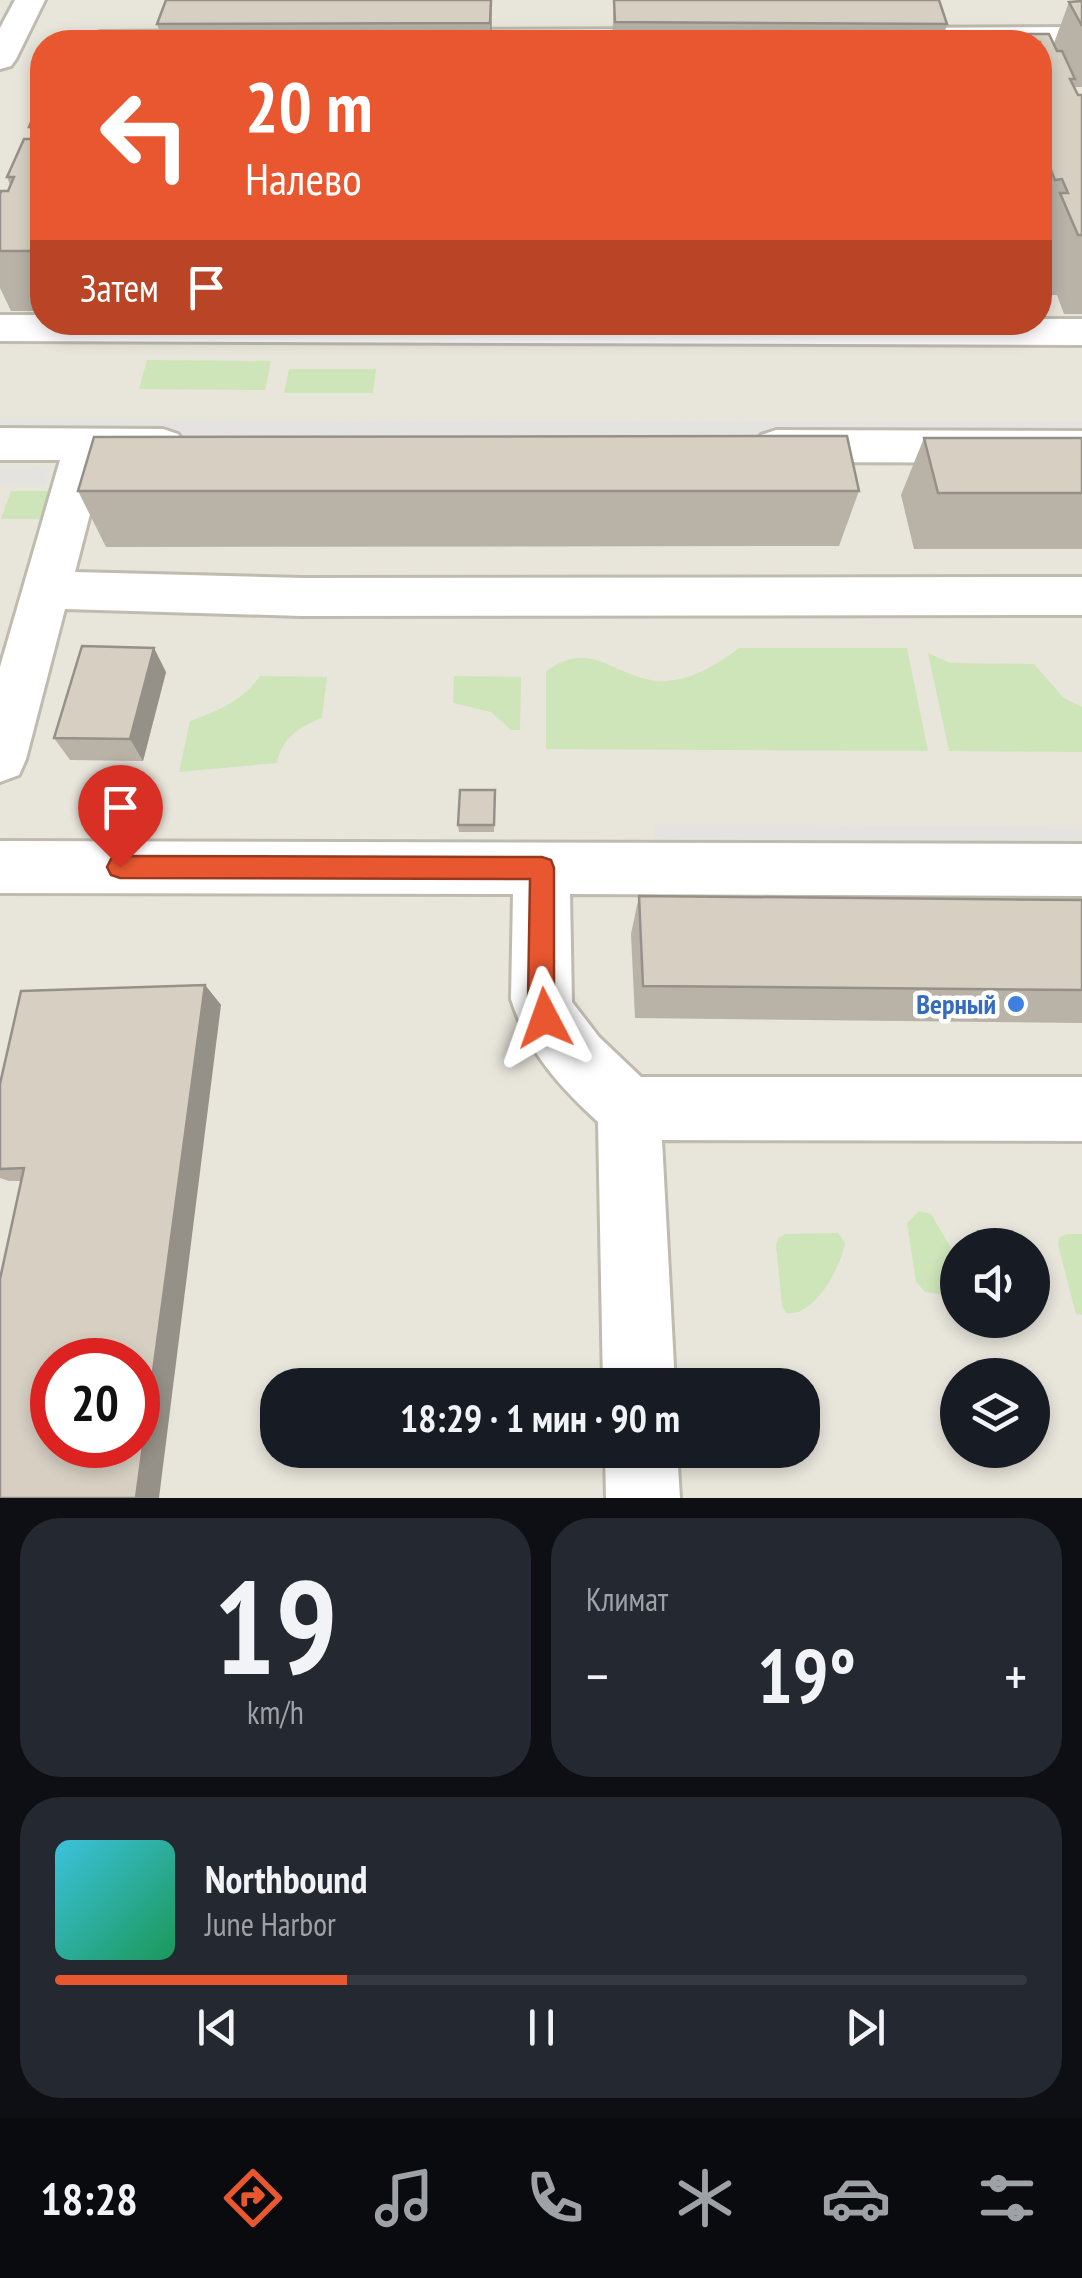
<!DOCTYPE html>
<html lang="ru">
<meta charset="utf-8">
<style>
:root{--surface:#171b24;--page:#242831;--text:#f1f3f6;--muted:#9ea1a6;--line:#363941;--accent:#e85730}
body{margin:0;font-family:"PT Sans Narrow",sans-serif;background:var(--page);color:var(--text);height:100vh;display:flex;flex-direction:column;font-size:38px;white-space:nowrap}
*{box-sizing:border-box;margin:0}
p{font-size:32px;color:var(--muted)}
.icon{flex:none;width:55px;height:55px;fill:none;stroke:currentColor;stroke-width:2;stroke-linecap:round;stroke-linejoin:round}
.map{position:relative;height:1498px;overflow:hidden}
.drawer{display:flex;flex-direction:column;gap:20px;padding:20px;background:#0d0f14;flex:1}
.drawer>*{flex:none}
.banner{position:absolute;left:30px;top:30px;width:1022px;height:305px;border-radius:40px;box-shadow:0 5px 15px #0003;background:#e85730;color:#fff;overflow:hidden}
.fabs{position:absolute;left:940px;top:1228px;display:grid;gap:20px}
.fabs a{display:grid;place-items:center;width:110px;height:110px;border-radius:50%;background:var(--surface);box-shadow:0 5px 15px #0003;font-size:50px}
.speed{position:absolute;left:30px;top:1338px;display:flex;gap:20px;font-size:50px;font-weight:700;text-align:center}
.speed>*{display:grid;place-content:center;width:130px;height:130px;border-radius:50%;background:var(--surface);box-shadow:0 5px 15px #0003;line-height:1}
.speed .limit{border:15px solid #d22;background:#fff;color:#111}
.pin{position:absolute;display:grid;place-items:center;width:85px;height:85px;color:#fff;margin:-102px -42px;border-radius:50% 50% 50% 0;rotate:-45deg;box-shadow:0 0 10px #0007}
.pin .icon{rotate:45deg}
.me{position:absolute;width:110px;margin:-55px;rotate:356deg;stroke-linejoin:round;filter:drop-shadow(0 0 8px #0008)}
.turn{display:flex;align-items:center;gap:35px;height:210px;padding:0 50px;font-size:45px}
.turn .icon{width:130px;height:130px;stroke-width:2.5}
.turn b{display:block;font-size:70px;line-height:85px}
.then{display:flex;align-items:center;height:95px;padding:0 50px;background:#0003;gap:20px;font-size:38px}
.big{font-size:75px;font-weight:600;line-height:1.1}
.drawer .tile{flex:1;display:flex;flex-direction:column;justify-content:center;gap:15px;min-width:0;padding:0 35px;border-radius:40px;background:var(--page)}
.drawer .dial{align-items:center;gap:0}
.dial b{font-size:130px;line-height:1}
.song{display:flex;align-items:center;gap:30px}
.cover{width:120px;height:120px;border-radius:15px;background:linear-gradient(135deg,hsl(190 70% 55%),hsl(150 70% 35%))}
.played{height:10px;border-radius:5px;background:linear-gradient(90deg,var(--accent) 30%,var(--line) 30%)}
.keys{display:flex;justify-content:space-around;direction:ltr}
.heat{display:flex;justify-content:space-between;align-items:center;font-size:55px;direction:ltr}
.drawer .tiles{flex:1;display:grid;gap:20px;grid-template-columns:1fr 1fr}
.tile:last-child{grid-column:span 2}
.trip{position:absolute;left:260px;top:1368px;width:560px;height:100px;border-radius:40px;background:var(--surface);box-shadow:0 5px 15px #0003;font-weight:600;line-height:100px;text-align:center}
.tabs{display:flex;height:160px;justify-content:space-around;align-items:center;background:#090b0e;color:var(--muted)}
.tabs .icon{width:70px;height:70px}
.tabs .selected{color:var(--accent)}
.tabs b{font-size:45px;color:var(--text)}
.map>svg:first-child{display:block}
.residential{fill:#e8e5db;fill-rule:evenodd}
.green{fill:#cee5b9}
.parking{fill:#e4e3e0}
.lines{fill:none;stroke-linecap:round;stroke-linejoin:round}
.minor-casing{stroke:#c0bbaf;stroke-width:6}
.minor{fill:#fff;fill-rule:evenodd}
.wall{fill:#b8b2a7}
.shaded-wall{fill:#969188}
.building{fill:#d6cfc2;stroke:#969188;stroke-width:2.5;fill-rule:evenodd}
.route{fill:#e85730;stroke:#97391f;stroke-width:2.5}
.shop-dot{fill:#3f7fe0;stroke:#fff;stroke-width:4}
.labels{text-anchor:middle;stroke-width:9;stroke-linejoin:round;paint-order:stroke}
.shop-label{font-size:28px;font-weight:bold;fill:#366cbe;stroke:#fff;text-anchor:end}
</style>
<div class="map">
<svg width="1082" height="1498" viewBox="0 0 1082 1498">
<rect width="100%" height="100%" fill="#f5f3ec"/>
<path class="residential" d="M0,0H1082V1498H0ZM42,42H1040V322H42ZM958,1245H1032V1320H958ZM52,1360H138V1445H52ZM958,1375H1032V1450H958ZM278,1385H802V1450H278Z"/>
<g class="green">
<polygon points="147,360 271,361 265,390 139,389"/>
<polygon points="289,369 376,369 373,393 284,393"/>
<polygon points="11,491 50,491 41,519 1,519"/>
<path d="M739,648H907L928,751L546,749V671C584,645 600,663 636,676C674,691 710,670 739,648Z"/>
<polygon points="928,653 950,663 1034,664 1064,698 1082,707 1082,752 949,751"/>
<path d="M260,676L327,677L322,718C299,727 282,738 277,763L179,772L190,721C218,711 242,701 260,676Z"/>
<polygon points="454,676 521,677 520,730 511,730 491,712 453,703"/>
<polygon points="919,1211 931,1214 957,1258 957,1284 939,1294 925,1292 916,1282 907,1223"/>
<path d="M785,1234L838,1233L845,1243C841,1267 814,1318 786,1313L782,1306L776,1245L778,1238Z"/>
<polygon points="1066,1234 1082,1234 1082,1315 1076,1314 1058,1245 1059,1238"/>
</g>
<g class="parking">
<polygon points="0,420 1082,422 1082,438 0,436"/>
<polygon points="0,466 50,467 44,486 0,486"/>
<polygon points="654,824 1082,826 1082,858 655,856"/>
</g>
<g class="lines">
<defs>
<g id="minor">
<polygon points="15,0 45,0 16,59 11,66 0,69 0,28"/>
<polygon points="1082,27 1082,47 1040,47 1040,42 861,42 858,38 863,31 874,28"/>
<polygon points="686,29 697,32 702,39 699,42 408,40 413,33 424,30"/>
<polygon points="236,31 247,34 252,41 85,42 90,35 101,32"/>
<polygon points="0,315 42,315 42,322 1040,322 1040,319 1082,319 1082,345 0,341"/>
<polygon points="0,428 163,429 178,434 185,445 178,456 163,461 104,460 75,572 302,578 1082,577 1082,615 302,616 65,609 26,759 19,775 0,782 0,667 60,460 0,460"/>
<polygon points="776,430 1082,431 1082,463 776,462 761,457 754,446 761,435"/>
<path d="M0,841L1082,844V896L570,894L572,1002L599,1037L641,1077H1082V1141L662,1140L675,1385H603L598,1122C558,1085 528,1052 511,999L513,894L0,893Z"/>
<polygon points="605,1450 677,1450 680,1498 606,1498"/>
</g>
</defs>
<use href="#minor" class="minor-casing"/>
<use href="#minor" class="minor"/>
</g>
<g class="wall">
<polygon points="491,0 492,42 163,42 157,24"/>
<polygon points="614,0 947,24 942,42 612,42"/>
<polygon points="1082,1 1082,87 1074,87 1078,95 1082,95 1082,314 1064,314 1057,295 1050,295 1040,268 1040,42 998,42 1001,34 1054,43 1069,2"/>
<polygon points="42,96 42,311 11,311 0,288 0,194 8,191 10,185 7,177 32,135 29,127"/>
<polygon points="924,438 1082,438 1082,549 914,549 901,495"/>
<polygon points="78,491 859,491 839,546 106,547"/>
<polygon points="166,672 143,761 70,760 54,738"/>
<polygon points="495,797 494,832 459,832 458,825"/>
<polygon points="639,896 1082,900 1082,1023 635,1018 631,934"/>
<polygon points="205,985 221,1005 1,1279 22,1181 9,1181 0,1178 0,1084"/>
</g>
<g class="shaded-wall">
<polygon points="491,0 492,42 491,42 490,23"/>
<polygon points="154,648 166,672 143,761 130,739"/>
<polygon points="205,985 221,1005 159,1498 136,1498"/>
</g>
<g class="building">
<polygon points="166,0 491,0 490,23 157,24"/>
<polygon points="614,0 939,0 947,24 615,22"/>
<polygon points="1082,1 1082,26 1069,2"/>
<polygon points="76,33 125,33 121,42 72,42"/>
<rect x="536" y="34" width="49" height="8"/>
<polygon points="1001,34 1049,34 1057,51 1062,51 1075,79 1070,79 1078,95 1082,95 1082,235 1078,235 1060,193 1068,193 1062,179 1055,180 1040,143 1040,141 1046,141 1040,129 1040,42 1004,42"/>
<polygon points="42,96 42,246 40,251 0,251 0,194 1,191 8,191 14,177 7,177 24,139 31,139 36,127 29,127"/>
<polygon points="847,436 859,491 78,491 94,437"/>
<polygon points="924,438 1082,438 1082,493 938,493"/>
<polygon points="82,646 154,648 130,739 54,738"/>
<polygon points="460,790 495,790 494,825 458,825"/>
<polygon points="639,896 1082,900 1082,990 643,986"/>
<path d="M205,985L136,1498H0V1279L24,1168L0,1169V1084L21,991ZM52,1360H138V1445H52Z"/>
</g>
<polygon class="route" points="120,856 542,857 551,860 554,868 554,999 558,1018 554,1027 545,1031 536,1027 528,999 530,879 120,878 111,875 107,867 111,859"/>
<circle class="shop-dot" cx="1016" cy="1004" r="10"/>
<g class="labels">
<g class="shop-label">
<text x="996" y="1014">Верный</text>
</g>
</g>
</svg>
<div class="fabs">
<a><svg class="icon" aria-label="sound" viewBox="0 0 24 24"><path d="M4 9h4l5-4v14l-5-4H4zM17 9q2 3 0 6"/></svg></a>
<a><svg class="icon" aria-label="layers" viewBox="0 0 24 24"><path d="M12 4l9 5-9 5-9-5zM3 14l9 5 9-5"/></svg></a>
</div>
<div class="speed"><div class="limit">20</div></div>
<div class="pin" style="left:120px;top:867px;background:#d93025"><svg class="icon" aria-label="arrive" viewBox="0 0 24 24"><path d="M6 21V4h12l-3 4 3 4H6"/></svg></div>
<svg class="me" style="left:545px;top:1018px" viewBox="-20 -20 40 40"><path d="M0-17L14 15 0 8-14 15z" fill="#e85730" stroke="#fff" stroke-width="4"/></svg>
<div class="trip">18:29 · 1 мин · 90 m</div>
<div class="banner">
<div class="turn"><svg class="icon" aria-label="left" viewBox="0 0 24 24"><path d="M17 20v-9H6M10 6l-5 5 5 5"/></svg><div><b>20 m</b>Налево</div></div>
<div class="then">Затем<svg class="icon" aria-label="arrive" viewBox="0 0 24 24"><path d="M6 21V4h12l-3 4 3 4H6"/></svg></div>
</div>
</div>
<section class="drawer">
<div class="tiles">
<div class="tile dial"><b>19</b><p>km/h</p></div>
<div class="tile"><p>Климат</p>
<div class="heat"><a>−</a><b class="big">19°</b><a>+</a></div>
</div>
<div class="tile">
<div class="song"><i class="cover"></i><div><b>Northbound</b><p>June Harbor</p></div></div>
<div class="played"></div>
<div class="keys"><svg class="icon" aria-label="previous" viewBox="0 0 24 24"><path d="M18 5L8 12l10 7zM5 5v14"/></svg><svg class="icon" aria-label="pause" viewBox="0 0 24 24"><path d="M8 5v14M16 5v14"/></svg><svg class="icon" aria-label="next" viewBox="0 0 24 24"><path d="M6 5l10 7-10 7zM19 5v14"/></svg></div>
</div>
</div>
</section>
<nav class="tabs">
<b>18:28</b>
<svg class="icon selected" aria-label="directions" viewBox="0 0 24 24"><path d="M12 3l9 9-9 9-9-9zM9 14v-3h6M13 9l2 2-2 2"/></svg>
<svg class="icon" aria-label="music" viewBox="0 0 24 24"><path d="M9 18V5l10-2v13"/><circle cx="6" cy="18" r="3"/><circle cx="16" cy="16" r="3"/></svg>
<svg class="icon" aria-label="phone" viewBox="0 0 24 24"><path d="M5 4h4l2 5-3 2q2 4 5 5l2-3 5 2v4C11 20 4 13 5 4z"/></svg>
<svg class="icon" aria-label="climate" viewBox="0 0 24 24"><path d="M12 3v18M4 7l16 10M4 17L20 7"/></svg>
<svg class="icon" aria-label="car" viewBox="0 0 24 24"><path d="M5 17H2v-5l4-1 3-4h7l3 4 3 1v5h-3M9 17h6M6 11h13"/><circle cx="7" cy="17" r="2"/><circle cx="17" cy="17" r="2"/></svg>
<svg class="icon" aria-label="filters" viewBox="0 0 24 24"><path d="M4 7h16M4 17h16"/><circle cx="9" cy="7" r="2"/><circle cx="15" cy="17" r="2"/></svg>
</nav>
